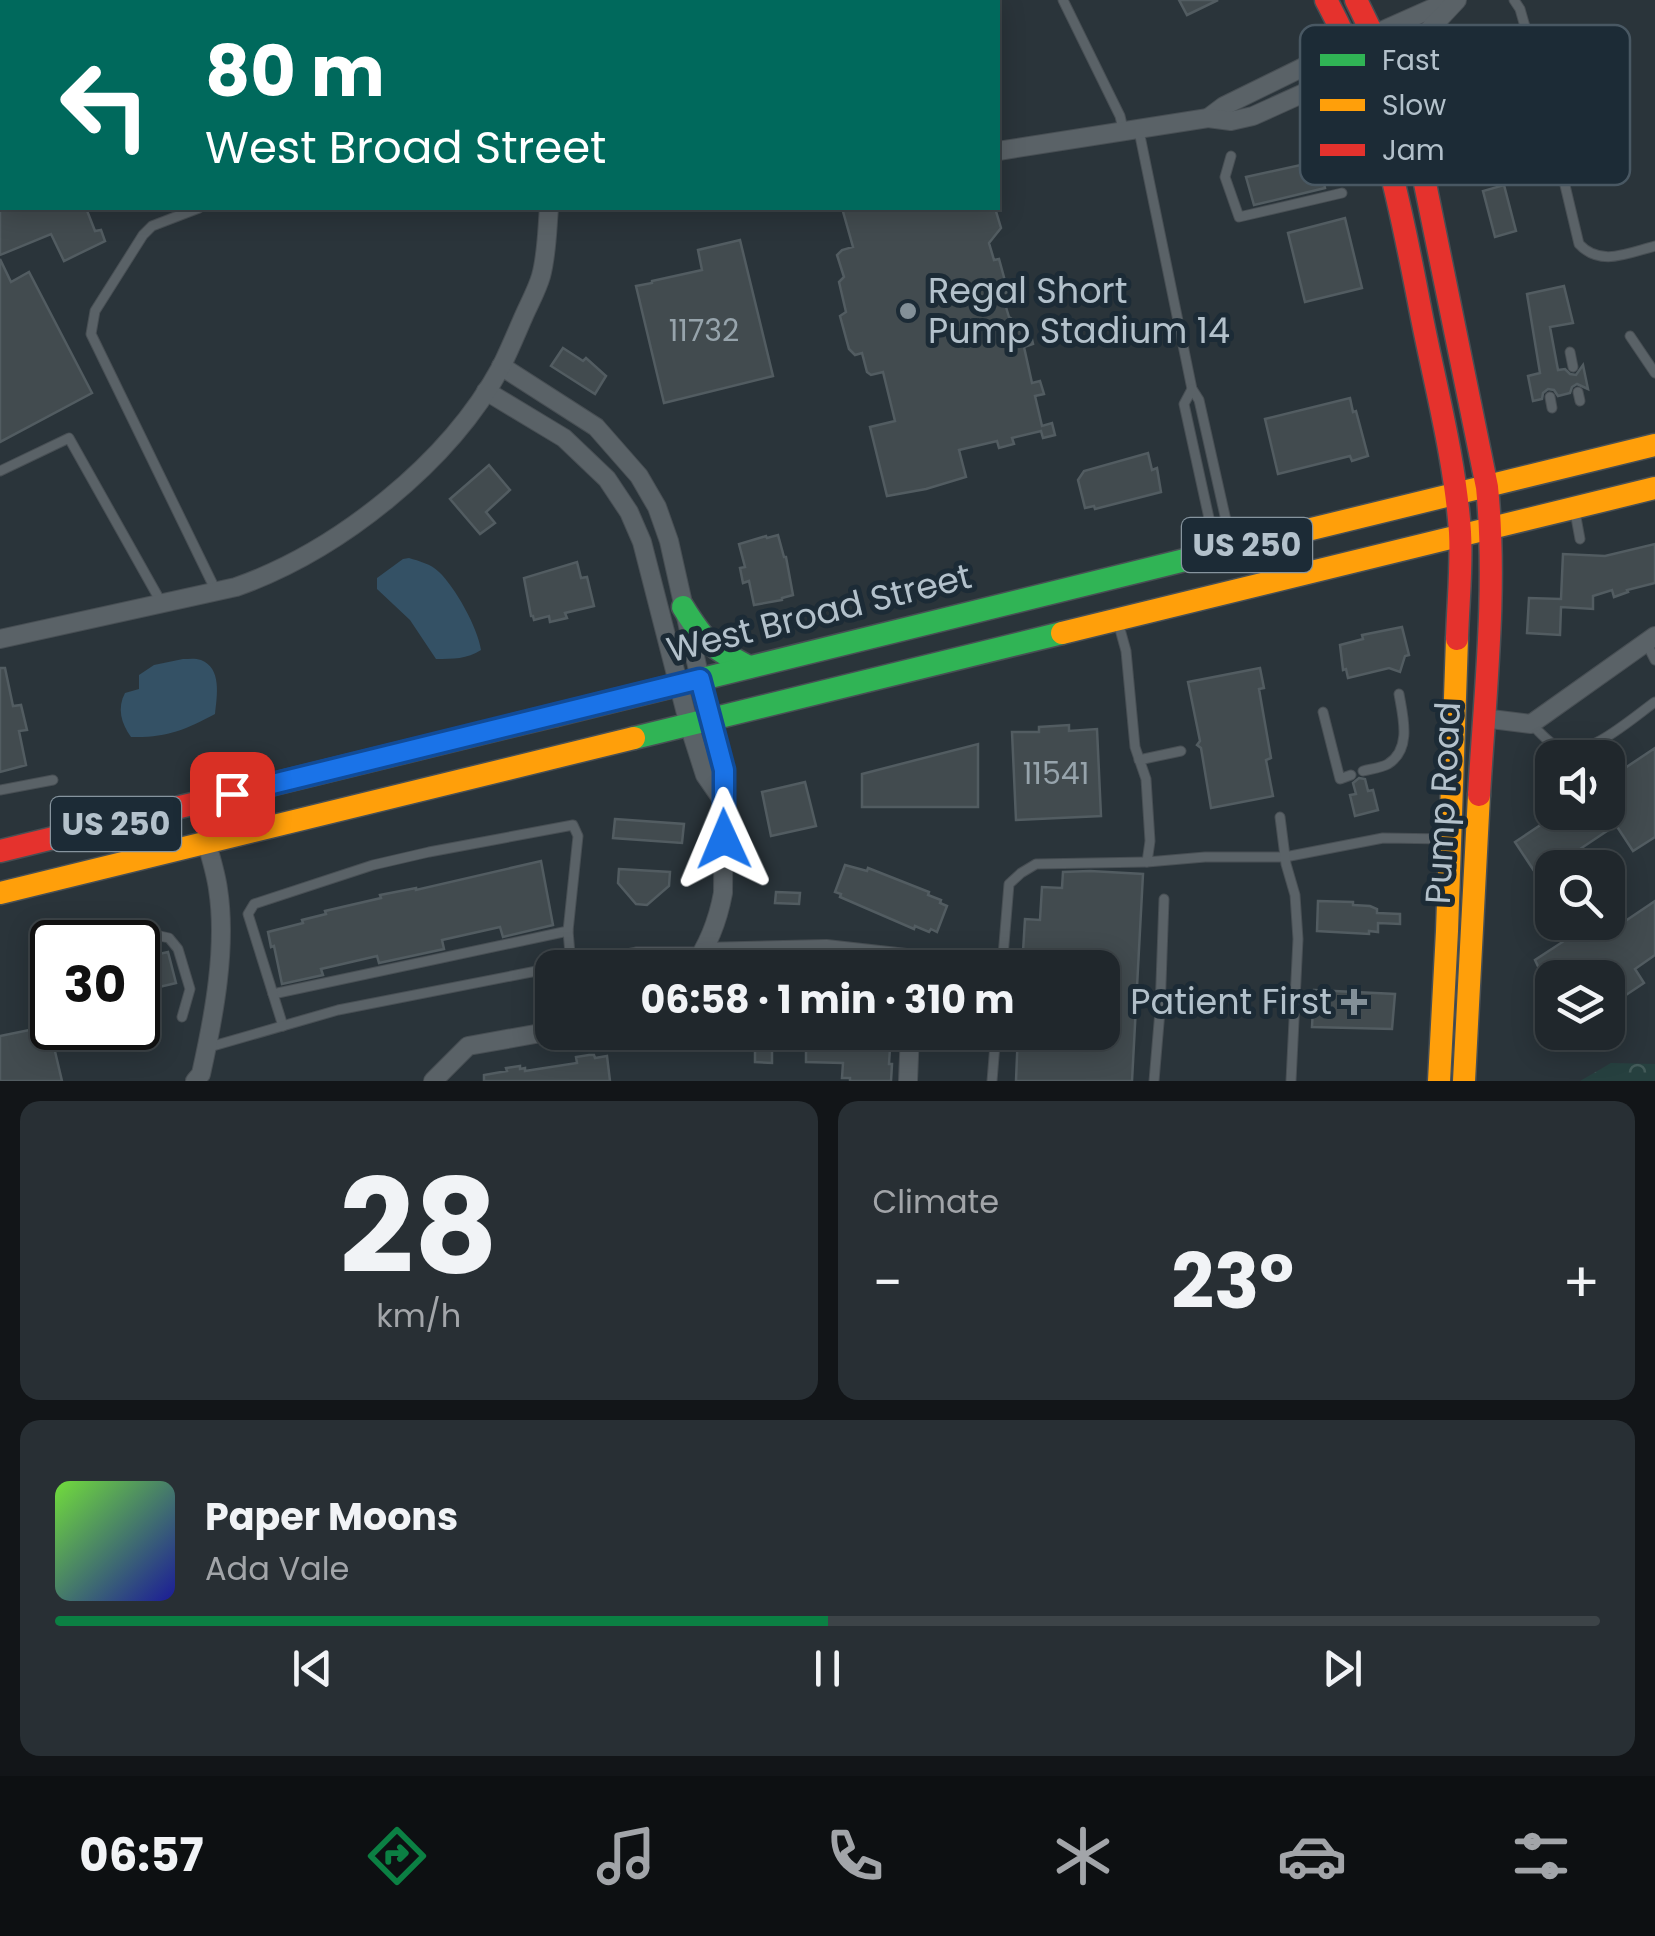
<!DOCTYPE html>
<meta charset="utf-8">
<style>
:root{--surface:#20272c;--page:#282f34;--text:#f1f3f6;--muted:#a2a5a9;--line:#3d4448;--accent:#0b8043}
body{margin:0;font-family:Poppins,sans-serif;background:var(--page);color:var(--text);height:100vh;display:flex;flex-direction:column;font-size:38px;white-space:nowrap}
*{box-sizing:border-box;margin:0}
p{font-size:32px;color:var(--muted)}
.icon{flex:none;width:55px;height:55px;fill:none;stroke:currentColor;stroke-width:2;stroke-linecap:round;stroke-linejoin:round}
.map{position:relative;height:1081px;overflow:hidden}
.details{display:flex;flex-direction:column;gap:20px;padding:20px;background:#121518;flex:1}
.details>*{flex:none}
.top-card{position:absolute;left:0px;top:0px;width:1000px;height:210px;box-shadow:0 5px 25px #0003,0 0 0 2px var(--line);background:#00695c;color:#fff;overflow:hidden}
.buttons{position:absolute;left:1535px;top:740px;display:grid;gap:20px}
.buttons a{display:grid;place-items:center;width:90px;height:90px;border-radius:20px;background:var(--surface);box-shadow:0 5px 25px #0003,0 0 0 2px var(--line);font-size:50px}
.speed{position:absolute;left:30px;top:920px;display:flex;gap:20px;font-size:50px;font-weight:700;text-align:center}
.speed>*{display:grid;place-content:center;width:130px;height:130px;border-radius:50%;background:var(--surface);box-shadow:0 5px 25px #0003,0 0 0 2px var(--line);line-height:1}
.speed .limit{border:5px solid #111;border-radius:15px;background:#fff;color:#111}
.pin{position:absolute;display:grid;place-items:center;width:85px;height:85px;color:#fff;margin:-42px;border-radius:20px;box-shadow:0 5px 15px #0006}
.me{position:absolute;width:110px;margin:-55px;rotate:359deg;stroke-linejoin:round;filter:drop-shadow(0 0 8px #0008)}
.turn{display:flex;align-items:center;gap:35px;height:210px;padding:0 40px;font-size:45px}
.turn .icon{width:130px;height:130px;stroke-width:2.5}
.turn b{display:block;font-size:70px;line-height:85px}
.big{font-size:75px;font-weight:700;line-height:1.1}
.details .card{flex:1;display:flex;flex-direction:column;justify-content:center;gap:15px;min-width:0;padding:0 35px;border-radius:20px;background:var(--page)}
.details .dial{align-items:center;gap:0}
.dial b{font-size:130px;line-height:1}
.song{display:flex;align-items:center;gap:30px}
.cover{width:120px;height:120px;border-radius:15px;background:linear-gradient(135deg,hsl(100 70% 55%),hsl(240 70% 35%))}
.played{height:10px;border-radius:5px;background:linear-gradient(90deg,var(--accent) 50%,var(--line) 50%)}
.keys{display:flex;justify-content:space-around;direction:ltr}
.heat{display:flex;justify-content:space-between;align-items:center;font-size:55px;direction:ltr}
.details .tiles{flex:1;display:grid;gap:20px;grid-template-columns:1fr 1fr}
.card:last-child{grid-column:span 2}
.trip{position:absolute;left:535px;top:950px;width:585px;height:100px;border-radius:20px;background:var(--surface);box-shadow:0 5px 25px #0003,0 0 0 2px var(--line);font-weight:700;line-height:100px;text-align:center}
.menu{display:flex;height:160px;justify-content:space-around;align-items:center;background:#0d1012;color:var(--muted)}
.menu .icon{width:70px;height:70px}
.menu .selected{color:var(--accent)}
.menu b{font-size:45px;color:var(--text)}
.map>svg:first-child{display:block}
.forest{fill:url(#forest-crowns)}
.water{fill:#345165}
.building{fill:#424b4f;stroke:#525c61;stroke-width:2.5}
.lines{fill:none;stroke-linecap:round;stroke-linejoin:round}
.lane-casing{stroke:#484f54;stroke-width:11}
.street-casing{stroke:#484f54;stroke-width:20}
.fast-casing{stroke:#484f54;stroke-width:25}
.slow-casing{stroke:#484f54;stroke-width:25}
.jam-casing{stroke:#484f54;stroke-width:25}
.lane{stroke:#5a6267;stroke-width:9}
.street{stroke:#5a6267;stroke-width:18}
.fast{stroke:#30b455;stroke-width:22}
.slow{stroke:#ff9f0a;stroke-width:22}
.jam{stroke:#e5322d;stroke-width:22}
.route-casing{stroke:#114b97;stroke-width:25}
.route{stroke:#1a73e8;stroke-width:18}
.poi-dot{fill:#839098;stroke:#1c2b36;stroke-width:4}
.labels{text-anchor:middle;stroke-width:10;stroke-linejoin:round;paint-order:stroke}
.number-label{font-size:30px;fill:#97a4ac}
.shield{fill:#1c2b36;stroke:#86949e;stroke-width:2.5}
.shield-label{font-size:32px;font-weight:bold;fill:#b3c1cb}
.poi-label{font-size:35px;fill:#b3c1cb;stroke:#1c2b36;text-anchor:start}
.street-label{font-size:35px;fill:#b3c1cb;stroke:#1c2b36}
.key{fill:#1c2b36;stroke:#495863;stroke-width:2.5}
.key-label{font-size:28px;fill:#b3c1cb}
</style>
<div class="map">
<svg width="1655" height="1081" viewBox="0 0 1655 1081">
<defs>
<pattern id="forest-crowns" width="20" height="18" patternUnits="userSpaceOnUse" patternTransform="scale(2.5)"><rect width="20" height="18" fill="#26403f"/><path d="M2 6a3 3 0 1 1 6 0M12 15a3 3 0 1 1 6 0" fill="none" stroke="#435a59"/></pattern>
</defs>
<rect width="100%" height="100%" fill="#2a343a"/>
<polygon class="forest" points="1611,1063 1655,1064 1655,1081 1580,1081"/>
<g class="water">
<path d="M409,558C419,561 431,564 439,572C455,587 478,628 481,650C467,659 453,659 436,659L410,620L377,589V578L403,559Z"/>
<path d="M183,659C189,659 195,658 201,660C222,668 217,696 215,714C185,730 166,738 131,737C121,723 117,708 125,693L139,689V675L154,665Z"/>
</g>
<g class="building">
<polygon points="1179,0 1218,0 1187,15"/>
<polygon points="1319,161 1325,188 1254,205 1246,177"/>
<polygon points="1504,185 1516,231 1495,237 1483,191"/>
<polygon points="0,208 86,208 95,231 101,230 105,241 64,261 51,234 0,255"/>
<polygon points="842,208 995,208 1001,228 989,243 994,260 999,259 1008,292 1002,294 1009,317 1019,324 1021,333 1030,331 1033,344 1024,347 1032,383 1040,381 1044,394 1035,396 1042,426 1052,423 1055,435 1043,438 1041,431 1012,438 1014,444 999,448 997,441 959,450 966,477 926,489 887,496 870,427 895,421 883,372 871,375 867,372 862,353 855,355 849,349 840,316 846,312 839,282 844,277 837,255 842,250 853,247"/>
<polygon points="1345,218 1362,288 1305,302 1288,233"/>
<polygon points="740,240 773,376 664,403 636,286 652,283 652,281 702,270 698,250"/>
<polygon points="0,259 11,282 29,272 92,393 0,442"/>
<polygon points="1564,286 1573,323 1550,327 1558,370 1565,369 1570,374 1576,375 1583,365 1588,389 1577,384 1572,387 1570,393 1558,396 1554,390 1548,389 1543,393 1542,399 1533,401 1528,376 1540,373 1527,294"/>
<polygon points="563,348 583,361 586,358 606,376 595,394 551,366"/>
<polygon points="1350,398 1353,412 1356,411 1368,456 1352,461 1350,456 1278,474 1265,419"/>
<polygon points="1148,453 1152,470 1157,468 1161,492 1095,509 1094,506 1085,508 1078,480 1084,471"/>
<polygon points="489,465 510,490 486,512 495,523 480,534 450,499"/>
<polygon points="778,535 784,557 786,557 793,595 782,598 782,600 754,605 749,581 743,583 740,568 745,567 739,544 766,536 767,538"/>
<polygon points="1655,544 1655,583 1627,590 1628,592 1614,597 1612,590 1593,596 1593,609 1561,607 1560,635 1527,633 1529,598 1561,599 1563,554 1605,556"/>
<polygon points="577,562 581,578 587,577 594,606 565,613 567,618 550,622 549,616 534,620 533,616 531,616 524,578"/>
<polygon points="1402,627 1409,655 1405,656 1400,672 1389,668 1348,678 1346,669 1343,670 1340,645 1363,639 1362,635"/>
<polygon points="0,668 5,668 13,706 21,705 27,730 19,731 26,765 0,772"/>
<polygon points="1260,668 1264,688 1259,689 1271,758 1266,760 1273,796 1211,808 1201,748 1197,745 1200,741 1188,682"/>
<polygon points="1069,725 1069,731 1097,729 1101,816 1016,820 1012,732 1039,732 1039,727"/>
<polygon points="978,744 978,807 862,807 862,774"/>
<polygon points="1655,748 1655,837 1633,851 1616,825 1565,859 1571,868 1552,868 1552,898 1515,842 1560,812 1608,812 1608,772 1615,767 1619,772"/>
<polygon points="1359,778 1365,779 1368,791 1373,790 1378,810 1355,816 1350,795 1356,794 1353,783"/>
<polygon points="805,782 816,826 771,836 762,792"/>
<polygon points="615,819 684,824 682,843 613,838"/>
<polygon points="541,861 553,925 503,937 500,927 442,940 444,949 379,963 377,956 321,969 323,975 282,984 274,946 271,947 268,932 303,923 302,920 326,914 325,911 381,898 380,895 416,888 416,890"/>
<polygon points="845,865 867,871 868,868 929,892 928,895 941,900 940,903 947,906 937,932 931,929 929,932 915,926 914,929 840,897 841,894 835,892"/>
<polygon points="619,869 670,872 669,886 647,905 636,904 618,883"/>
<polygon points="1090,871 1143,874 1132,1081 1016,1081 1018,1032 1102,1032 1102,968 1022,968 1025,919 1040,920 1042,887 1062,888 1063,872"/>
<polygon points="776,892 800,893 799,904 775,903"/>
<polygon points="1318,901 1353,902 1353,905 1370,906 1377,909 1377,913 1400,914 1400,924 1378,923 1378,932 1369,931 1369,934 1317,931"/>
<polygon points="1655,901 1655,955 1635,969 1644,983 1608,1007 1608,978 1552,978 1552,996 1535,960 1564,941 1552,922 1603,922 1609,932"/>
<polygon points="141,922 144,931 129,936 126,942 105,942 104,938 138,930 138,923"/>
<polygon points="148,947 150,956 168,952 176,983 138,992 138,950"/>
<polygon points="1314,990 1395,994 1392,1029 1312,1027"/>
<polygon points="49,1026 62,1081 0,1081 0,1036"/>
<polygon points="755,1032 891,1032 889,1064 892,1064 891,1081 850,1081 850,1078 842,1078 843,1063 806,1062 806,1049 772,1048 772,1063 755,1062"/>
<polygon points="589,1055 594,1055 595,1058 607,1056 610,1081 484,1081 484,1075 507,1071 506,1068 520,1066 520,1069 525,1068 525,1071 577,1063 576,1057"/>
</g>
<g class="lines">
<defs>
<g id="lane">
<polyline points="367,0 368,2"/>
<polyline points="962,0 962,2"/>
<polyline points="1063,0 1120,116 1124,133"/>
<path d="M1514,0L1520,9L1538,72L1579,244C1600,267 1628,253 1655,246"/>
<polyline points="171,2 177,0"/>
<polyline points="0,67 2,67"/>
<polyline points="1139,131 1184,350 1192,389 1199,400 1232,547"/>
<path d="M1468,142C1482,150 1491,148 1506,144C1510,143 1518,142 1521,139C1535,126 1511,64 1506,47"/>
<polyline points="1231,156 1225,177 1239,217 1342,193"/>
<polyline points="199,208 152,226 143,235 95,311 91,334 216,591"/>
<polyline points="1630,336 1655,373"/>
<polyline points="1570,352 1573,367"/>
<polyline points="1192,389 1184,404 1216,550"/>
<polyline points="1578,392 1580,401"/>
<polyline points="1550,397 1552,408"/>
<polyline points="0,471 69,438 161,602"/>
<polyline points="1575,512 1580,539"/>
<polyline points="1118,622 1126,651 1135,747 1146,779 1150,841 1147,862 1205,857 1285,857 1383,838 1447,839"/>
<polyline points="1646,642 1655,660"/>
<polyline points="1323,712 1340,779 1351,775"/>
<path d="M1531,724C1541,733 1551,746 1563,750C1588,758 1635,716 1655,702"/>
<polyline points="1139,760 1181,751"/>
<path d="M1363,771C1370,769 1381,768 1388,764C1412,749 1403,717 1399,694"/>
<polyline points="0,790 53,780"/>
<polyline points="1280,817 1286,864 1295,895 1298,939 1291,1081"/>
<polyline points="134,942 160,936 169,938 178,949 190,989 182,1017"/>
<polyline points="558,968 637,952 701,952"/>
<polyline points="1002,968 1009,884 1021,873 1036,864 1147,862"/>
<polyline points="273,994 568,931"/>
<polyline points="283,1026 248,914 254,904 373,865 429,852 573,825 578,836 568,931 571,965"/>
<polyline points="206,1048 338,1010 552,968"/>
<polyline points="992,1081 996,1032"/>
<polyline points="1154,1081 1160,1011 1164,899"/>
</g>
<g id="street">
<polyline points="511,0 512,2"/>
<polyline points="1208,118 1224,106 1332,53 1451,0"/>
<polyline points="998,151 1208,118 1231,121 1253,116 1337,78 1428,31 1457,0"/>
<polyline points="0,180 2,179"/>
<path d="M501,366L596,427L639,476L657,507L669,541L700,679L724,769L723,893C718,920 708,946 692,968"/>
<polyline points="486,391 564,438 607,479 629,512 642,542 689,725 705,775 723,801"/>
<path d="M0,639L236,587C338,551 449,463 501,367C509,351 516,334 523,318C529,304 537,290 541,276C547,254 547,230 549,208"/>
<polyline points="1483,718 1531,724 1655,636"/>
<polyline points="703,952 826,949 906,958 914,968"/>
<path d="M195,1081L201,1074C214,1016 227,947 218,889C216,874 211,858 207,844"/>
<polyline points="433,1081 468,1046 552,1031"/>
<polyline points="908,1081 910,1032"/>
</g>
<g id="fast">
<path d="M683,607C706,644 711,647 749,667"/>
<polyline points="556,715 1254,543"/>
<polyline points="634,738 1062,633"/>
</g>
<g id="slow">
<polyline points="1254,543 1655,445"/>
<polyline points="1062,633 1655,488"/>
<polyline points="0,893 634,738"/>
<polyline points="1439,1081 1447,931 1457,639"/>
<polyline points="1464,1081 1479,795"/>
</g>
<g id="jam">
<path d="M1326,0C1380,100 1400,203 1421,313C1435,385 1455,458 1460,532C1462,567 1458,603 1457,639"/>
<path d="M1356,0L1391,72L1419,154L1487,487C1497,589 1485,693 1479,795"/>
<polyline points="0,851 556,715"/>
</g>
</defs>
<use href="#lane" class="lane-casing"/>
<use href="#street" class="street-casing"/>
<use href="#fast" class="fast-casing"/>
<use href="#slow" class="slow-casing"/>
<use href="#jam" class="jam-casing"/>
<use href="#lane" class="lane"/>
<use href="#street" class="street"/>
<use href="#fast" class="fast"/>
<use href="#slow" class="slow"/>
<use href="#jam" class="jam"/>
</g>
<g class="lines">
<defs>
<polyline id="route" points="232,794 700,679 724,770 724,839"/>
</defs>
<use href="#route" class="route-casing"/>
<use href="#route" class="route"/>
</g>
<g class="poi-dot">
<circle cx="908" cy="311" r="10"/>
<path d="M1349 987h10v10h10v10h-10v10h-10v-10h-10v-10h10z"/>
</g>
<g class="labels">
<g class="number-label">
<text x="704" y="341">11732</text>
<text x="1056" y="784">11541</text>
</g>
<g class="shield">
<rect x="1182" y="518" width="130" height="54" rx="8"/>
<rect x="51" y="797" width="130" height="54" rx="8"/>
</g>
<g class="shield-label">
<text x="1247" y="556">US 250</text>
<text x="116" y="835">US 250</text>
</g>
<g class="poi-label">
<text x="928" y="303">Regal Short<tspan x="928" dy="40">Pump Stadium 14</tspan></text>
<text x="1332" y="1014" text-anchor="end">Patient First</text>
</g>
<g class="street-label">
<text transform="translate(819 613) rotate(-14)" y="12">West Broad Street</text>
<text transform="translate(1443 803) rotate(-87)" y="12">Pump Road</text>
</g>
</g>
<rect x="1300" y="25" width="330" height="160" rx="15" class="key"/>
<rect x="1320" y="54" width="45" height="12" fill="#30b455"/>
<rect x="1320" y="99" width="45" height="12" fill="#ff9f0a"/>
<rect x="1320" y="144" width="45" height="12" fill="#e5322d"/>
<g class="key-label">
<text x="1382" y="70">Fast</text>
<text x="1382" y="115">Slow</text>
<text x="1382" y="160">Jam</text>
</g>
</svg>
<div class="buttons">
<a><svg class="icon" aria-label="sound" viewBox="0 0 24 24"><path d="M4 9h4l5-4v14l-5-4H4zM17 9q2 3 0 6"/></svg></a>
<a><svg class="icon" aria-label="search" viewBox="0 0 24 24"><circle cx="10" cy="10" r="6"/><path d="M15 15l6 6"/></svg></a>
<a><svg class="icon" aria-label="layers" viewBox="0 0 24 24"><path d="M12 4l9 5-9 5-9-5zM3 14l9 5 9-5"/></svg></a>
</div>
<div class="speed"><div class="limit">30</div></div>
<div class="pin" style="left:232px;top:794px;background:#d93025"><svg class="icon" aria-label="arrive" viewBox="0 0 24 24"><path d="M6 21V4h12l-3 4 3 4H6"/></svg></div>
<svg class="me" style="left:724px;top:839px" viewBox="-20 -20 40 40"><path d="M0-17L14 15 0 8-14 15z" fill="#1a73e8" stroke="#fff" stroke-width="4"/></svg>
<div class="trip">06:58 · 1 min · 310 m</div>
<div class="top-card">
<div class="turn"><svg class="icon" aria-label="left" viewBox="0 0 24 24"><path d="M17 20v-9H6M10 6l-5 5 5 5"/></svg><div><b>80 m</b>West Broad Street</div></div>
</div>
</div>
<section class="details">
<div class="tiles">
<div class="card dial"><b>28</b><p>km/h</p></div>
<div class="card"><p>Climate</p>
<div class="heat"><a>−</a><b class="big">23°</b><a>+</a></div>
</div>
<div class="card">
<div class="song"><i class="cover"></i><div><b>Paper Moons</b><p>Ada Vale</p></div></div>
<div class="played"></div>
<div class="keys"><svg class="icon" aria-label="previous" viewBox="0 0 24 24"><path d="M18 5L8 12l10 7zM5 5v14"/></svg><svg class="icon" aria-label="pause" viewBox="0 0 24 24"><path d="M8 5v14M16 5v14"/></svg><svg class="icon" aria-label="next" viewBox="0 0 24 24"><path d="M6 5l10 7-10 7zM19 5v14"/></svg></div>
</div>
</div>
</section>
<nav class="menu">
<b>06:57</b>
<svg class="icon selected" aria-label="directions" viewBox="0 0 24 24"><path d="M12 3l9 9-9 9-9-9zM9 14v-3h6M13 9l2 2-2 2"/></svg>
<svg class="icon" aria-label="music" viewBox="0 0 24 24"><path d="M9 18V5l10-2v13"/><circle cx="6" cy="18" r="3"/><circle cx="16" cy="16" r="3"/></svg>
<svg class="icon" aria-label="phone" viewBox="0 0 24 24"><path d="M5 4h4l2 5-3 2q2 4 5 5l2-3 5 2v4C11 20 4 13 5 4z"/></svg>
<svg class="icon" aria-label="climate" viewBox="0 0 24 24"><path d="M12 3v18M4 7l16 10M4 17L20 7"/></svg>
<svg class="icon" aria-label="car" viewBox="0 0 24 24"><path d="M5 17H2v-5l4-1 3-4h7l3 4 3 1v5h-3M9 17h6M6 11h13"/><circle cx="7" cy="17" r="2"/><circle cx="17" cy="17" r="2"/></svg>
<svg class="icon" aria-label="filters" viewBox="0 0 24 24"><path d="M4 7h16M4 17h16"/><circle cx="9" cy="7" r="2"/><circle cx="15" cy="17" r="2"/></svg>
</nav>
